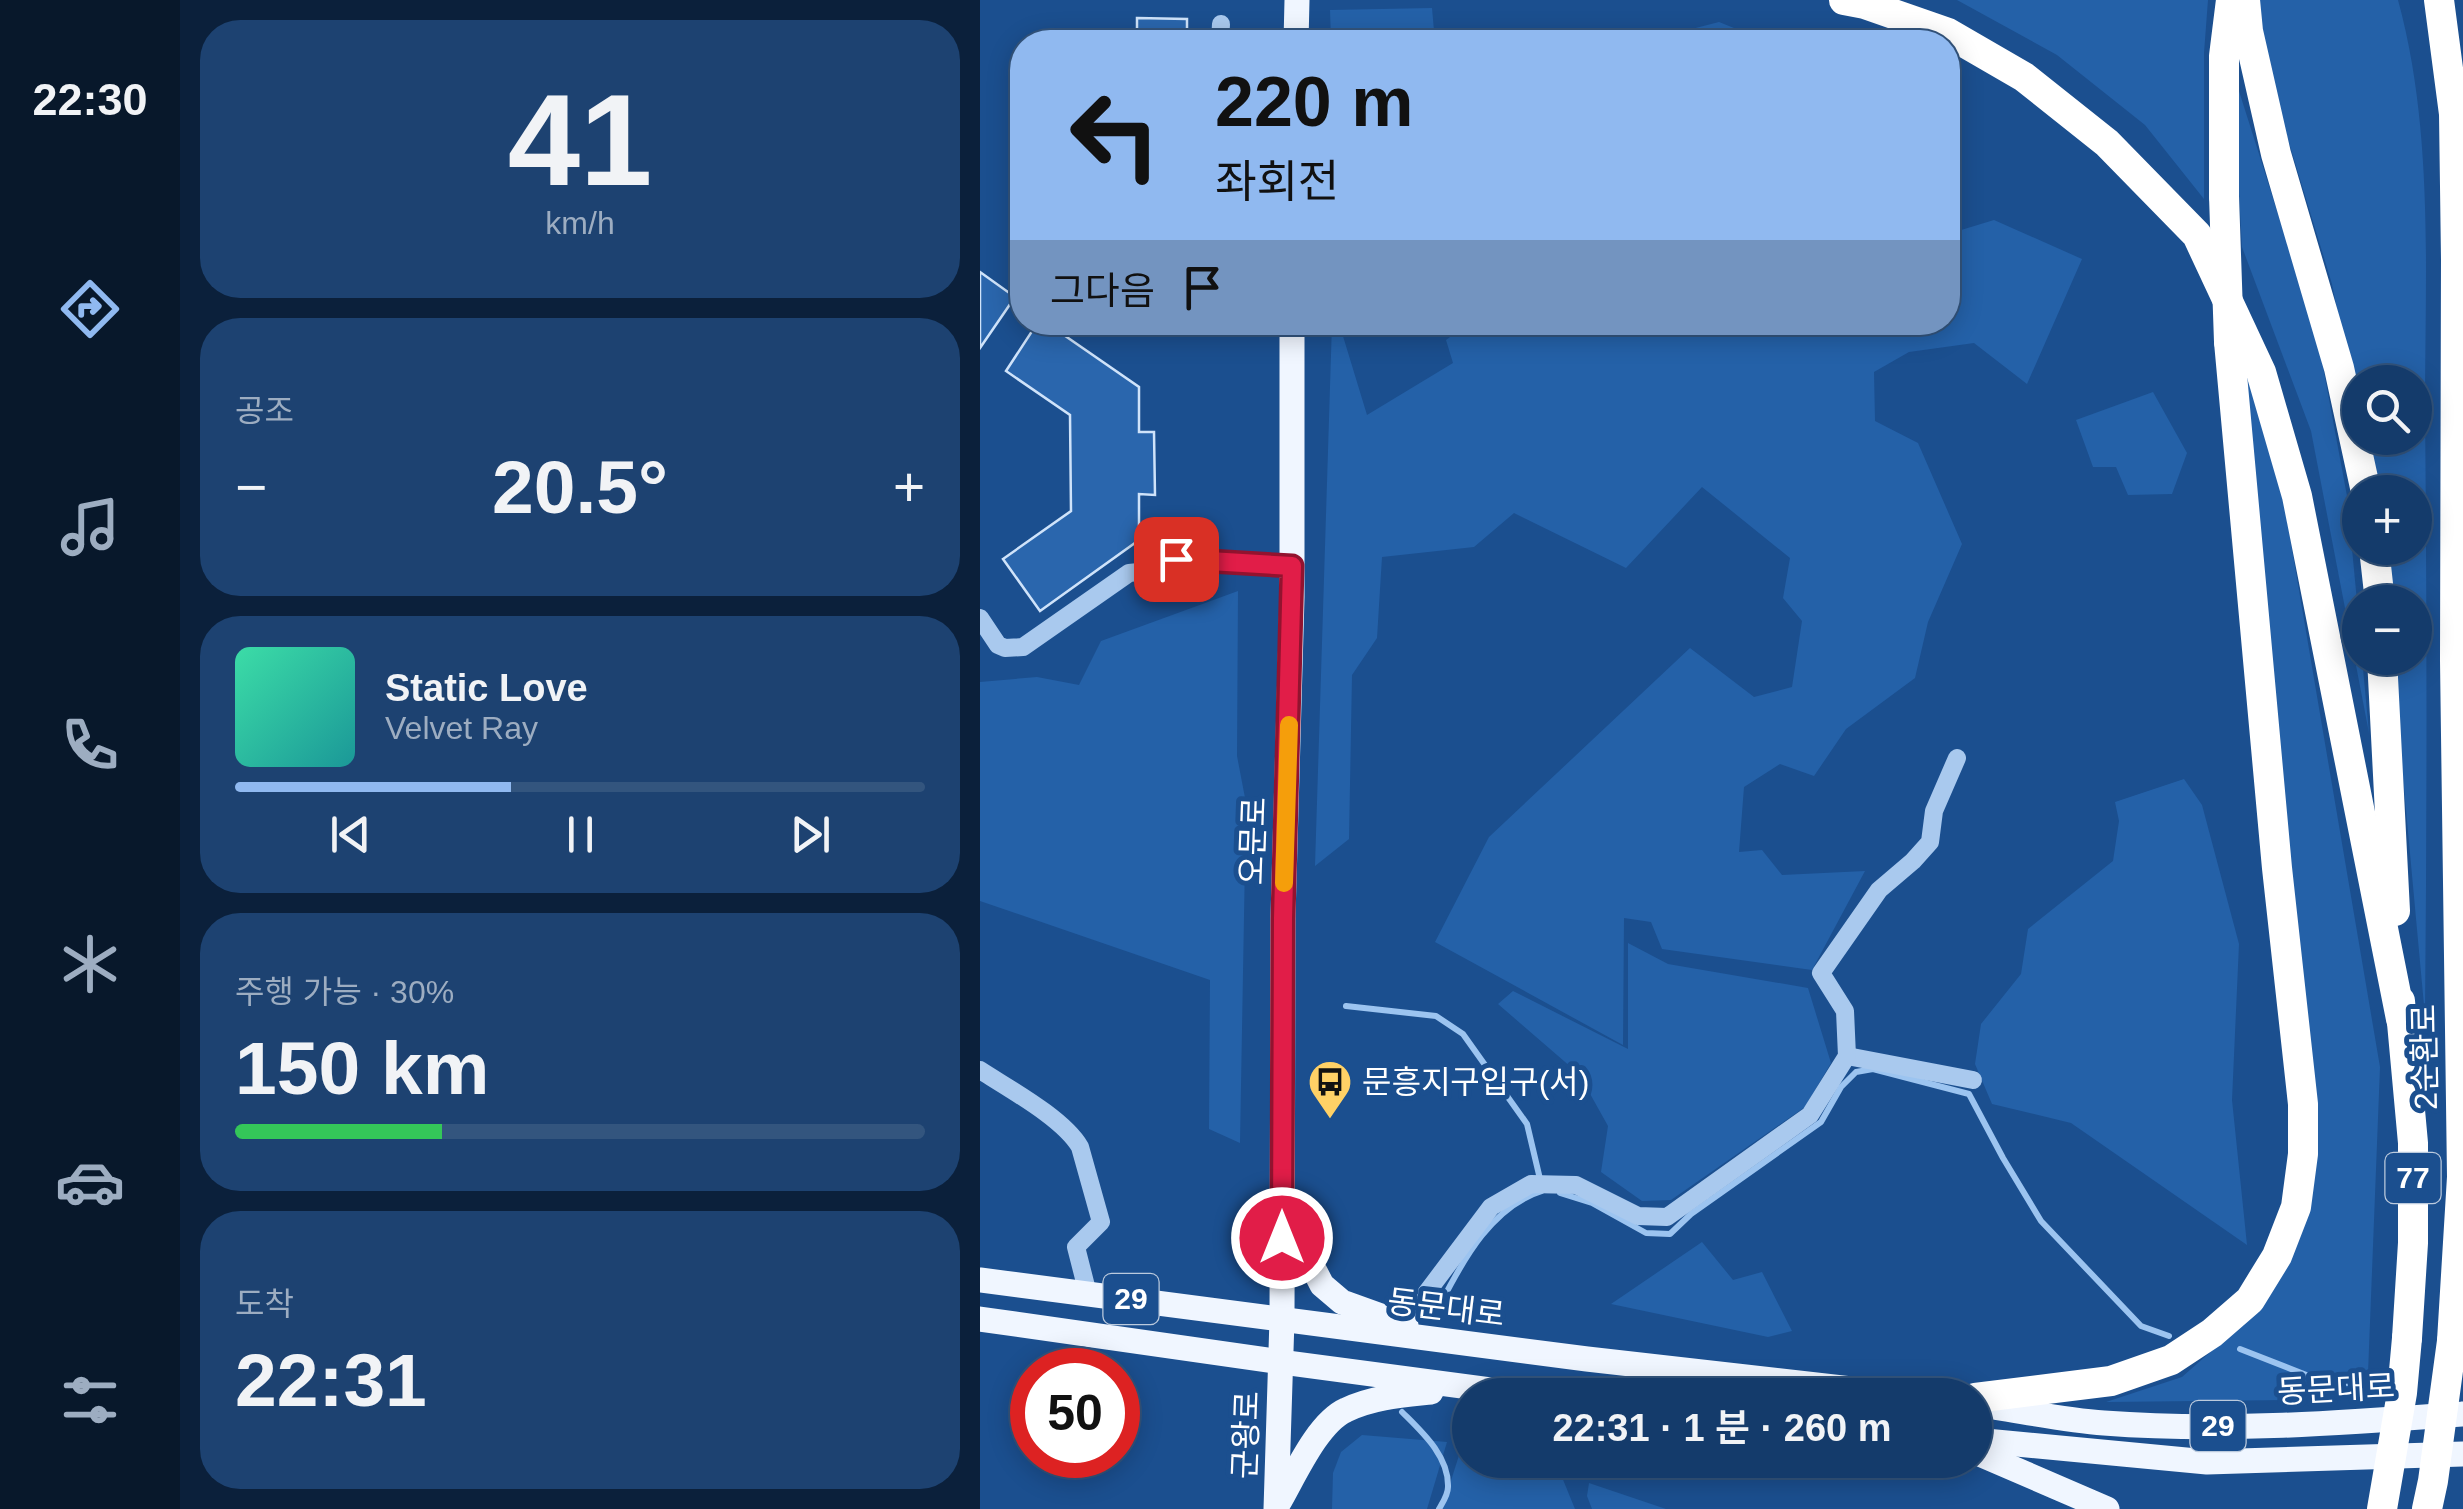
<!DOCTYPE html>
<html lang="ko">
<meta charset="utf-8">
<style>
:root{--surface:#143b6b;--page:#1d4271;--text:#f1f3f6;--muted:#9dadc1;--line:#33557e;--accent:#90b9f0}
body{margin:0;font-family:Helvetica,"Noto Sans KR",sans-serif;background:var(--page);color:var(--text);height:100vh;display:flex;flex-direction:column;font-size:38px;white-space:nowrap}
*{box-sizing:border-box;margin:0}
p{font-size:32px;color:var(--muted)}
.icon{flex:none;width:55px;height:55px;fill:none;stroke:currentColor;stroke-width:2;stroke-linecap:round;stroke-linejoin:round}
.map{position:relative;flex:1;overflow:hidden}
.panel{display:flex;flex-direction:column;gap:20px;padding:20px;background:#0b203b;width:800px}
.panel>*{flex:none}
.guide{position:absolute;left:30px;top:30px;width:950px;height:305px;border-radius:40px;box-shadow:0 5px 25px #0003,0 0 0 2px var(--line);background:#90b9f0;color:#111;overflow:hidden}
.controls{position:absolute;left:1362px;top:365px;display:grid;gap:20px}
.controls a{display:grid;place-items:center;width:90px;height:90px;border-radius:50%;background:var(--surface);box-shadow:0 5px 25px #0003,0 0 0 2px var(--line);font-size:50px}
.speed{position:absolute;left:30px;top:1348px;display:flex;gap:20px;font-size:50px;font-weight:700;text-align:center}
.speed>*{display:grid;place-content:center;width:130px;height:130px;border-radius:50%;background:var(--surface);box-shadow:0 5px 25px #0003,0 0 0 2px var(--line);line-height:1}
.speed .limit{border:15px solid #d22;background:#fff;color:#111}
.pin{position:absolute;display:grid;place-items:center;width:85px;height:85px;color:#fff;margin:-42px;border-radius:20px;box-shadow:0 5px 15px #0006}
.me{position:absolute;width:110px;margin:-55px;rotate:0deg;stroke-linejoin:round;filter:drop-shadow(0 0 8px #0008)}
.turn{display:flex;align-items:center;gap:35px;height:210px;padding:0 40px;font-size:45px}
.turn .icon{width:130px;height:130px;stroke-width:2.5}
.turn b{display:block;font-size:70px;line-height:85px}
.then{display:flex;align-items:center;height:95px;padding:0 40px;background:#0003;gap:20px;font-size:38px}
.big{font-size:75px;font-weight:600;line-height:1.1}
.panel .widget{flex:1;display:flex;flex-direction:column;justify-content:center;gap:15px;min-width:0;padding:0 35px;border-radius:40px;background:var(--page)}
.panel .dial{align-items:center;gap:0}
.dial b{font-size:130px;line-height:1}
.song{display:flex;align-items:center;gap:30px}
.cover{width:120px;height:120px;border-radius:15px;background:linear-gradient(135deg,hsl(160 70% 55%),hsl(180 70% 35%))}
.played{height:10px;border-radius:5px;background:linear-gradient(90deg,var(--accent) 40%,var(--line) 40%)}
.keys{display:flex;justify-content:space-around;direction:ltr}
.heat{display:flex;justify-content:space-between;align-items:center;font-size:55px;direction:ltr}
.charge{height:15px;border-radius:8px;background:linear-gradient(90deg,#34c759 30%,var(--line) 0)}
.trip{position:absolute;left:472px;top:1378px;width:540px;height:100px;border-radius:50px;background:var(--surface);box-shadow:0 5px 25px #0003,0 0 0 2px var(--line);font-weight:600;line-height:100px;text-align:center}
main{display:flex;flex:1;min-height:0}
.tab-bar{display:flex;flex-direction:column;width:180px;justify-content:space-around;align-items:center;background:#08182b;color:var(--muted)}
.tab-bar .icon{width:70px;height:70px}
.tab-bar .on{color:var(--accent)}
.tab-bar b{font-size:45px;color:var(--text)}
.map>svg:first-child{display:block}
.green{fill:#2461a8}
.lines{fill:none;stroke-linecap:round;stroke-linejoin:round}
.stream{stroke:#9cc4f0;stroke-width:6}
.building{fill:#2a66ad;stroke:#cfe3fa;stroke-width:2.5}
.minor{stroke:#a9c9ee;stroke-width:18}
.major{stroke:#f0f6ff;stroke-width:25}
.highway{stroke:#fff;stroke-width:30}
.highway-bridge{stroke:#fff;stroke-width:30}
.route-casing{stroke:#92132f;stroke-width:25}
.route{stroke:#e11d48;stroke-width:18}
.slow{stroke:#f59e0b;stroke-width:18}
.labels{text-anchor:middle;stroke-width:10;stroke-linejoin:round;paint-order:stroke}
.shield{fill:#1b4f8f;stroke:#bbcadd;stroke-width:2.5}
.shield-label{font-size:30px;font-weight:bold;fill:#fff}
.street-label{font-size:32px;fill:#fff;stroke:#1b4f8f}
.poi-label{font-size:32px;fill:#fff;stroke:#1b4f8f;text-anchor:start}
</style>
<main>
<nav class="tab-bar">
<b>22:30</b>
<svg class="icon on" aria-label="directions" viewBox="0 0 24 24"><path d="M12 3l9 9-9 9-9-9zM9 14v-3h6M13 9l2 2-2 2"/></svg>
<svg class="icon" aria-label="music" viewBox="0 0 24 24"><path d="M9 18V5l10-2v13"/><circle cx="6" cy="18" r="3"/><circle cx="16" cy="16" r="3"/></svg>
<svg class="icon" aria-label="phone" viewBox="0 0 24 24"><path d="M5 4h4l2 5-3 2q2 4 5 5l2-3 5 2v4C11 20 4 13 5 4z"/></svg>
<svg class="icon" aria-label="climate" viewBox="0 0 24 24"><path d="M12 3v18M4 7l16 10M4 17L20 7"/></svg>
<svg class="icon" aria-label="car" viewBox="0 0 24 24"><path d="M5 17H2v-5l4-1 3-4h7l3 4 3 1v5h-3M9 17h6M6 11h13"/><circle cx="7" cy="17" r="2"/><circle cx="17" cy="17" r="2"/></svg>
<svg class="icon" aria-label="filters" viewBox="0 0 24 24"><path d="M4 7h16M4 17h16"/><circle cx="9" cy="7" r="2"/><circle cx="15" cy="17" r="2"/></svg>
</nav>
<section class="panel">
<div class="widget dial"><b>41</b><p>km/h</p></div>
<div class="widget"><p>공조</p>
<div class="heat"><a>−</a><b class="big">20.5°</b><a>+</a></div>
</div>
<div class="widget">
<div class="song"><i class="cover"></i><div><b>Static Love</b><p>Velvet Ray</p></div></div>
<div class="played"></div>
<div class="keys"><svg class="icon" aria-label="previous" viewBox="0 0 24 24"><path d="M18 5L8 12l10 7zM5 5v14"/></svg><svg class="icon" aria-label="pause" viewBox="0 0 24 24"><path d="M8 5v14M16 5v14"/></svg><svg class="icon" aria-label="next" viewBox="0 0 24 24"><path d="M6 5l10 7-10 7zM19 5v14"/></svg></div>
</div>
<div class="widget"><p>주행 가능 · 30%</p><b class="big">150 km</b><div class="charge"></div></div>
<div class="widget"><p>도착</p><b class="big">22:31</b></div>
</section>
<div class="map">
<svg width="1483" height="1509" viewBox="0 0 1483 1509">
<rect width="100%" height="100%" fill="#1b4f8f"/>
<g class="green">
<polygon points="977,0 1228,0 1224,53 1224,199 1165,125 1077,55"/>
<path d="M1273,0H1418C1454,132 1445,273 1445,408C1447,611 1447,814 1445,1016L1412,658H1435V602H1407L1402,548H1435V492H1393L1383,438H1435V382H1380V425L1352,284L1281,51Z"/>
<polygon points="452,8 455,42 351,42 350,10"/>
<polygon points="739,22 789,42 661,42"/>
<polygon points="1252,69 1338,340 1367,496 1380,633 1380,658 1382,658 1389,733 1331,431 1262,247"/>
<polygon points="1014,220 1102,259 1047,384 994,343 929,352 894,372 895,421 938,443 982,544 948,622 935,678 866,729 834,776 800,764 764,787 759,852 782,850 802,875 885,871 832,970 682,949 671,922 644,918 643,1045 455,942 509,837 710,648 774,697 812,687 822,621 803,598 810,558 722,487 646,568 534,513 494,547 402,557 397,638 372,675 369,839 335,866 352,323 359,323 387,415 473,363 466,340 489,323 968,322 968,234"/>
<polygon points="1264,368 1296,455 1400,1067 1387,1399 1126,1402 1202,1377 1277,1311 1319,1212"/>
<polygon points="1173,392 1207,453 1192,494 1148,495 1136,467 1113,467 1096,420"/>
<polygon points="258,591 257,756 266,803 260,1143 229,1129 230,980 0,901 0,682 57,677 99,685 121,641"/>
<polygon points="1204,779 1222,805 1259,944 1252,1100 1267,1245 1091,1123 1012,1104 995,1064 1001,1024 1041,974 1048,929 1133,861 1139,821 1135,802"/>
<polygon points="648,943 688,964 828,988 851,1063 825,1107 691,1200 662,1201 621,1172 628,1126 599,1074 518,1004 533,991 648,1049"/>
<polygon points="722,1242 753,1280 782,1272 812,1331 788,1337 631,1304"/>
<polygon points="382,1435 467,1442 447,1509 352,1509 353,1473 361,1452"/>
<polygon points="481,1449 490,1449 490,1460 575,1460 595,1509 462,1509"/>
<polygon points="609,1483 686,1509 612,1509 607,1496"/>
</g>
<g class="lines">
<g class="stream">
<polyline points="366,1006 456,1016 483,1034 547,1124 560,1179"/>
<polyline points="580,1193 612,1203 666,1233 690,1234 711,1214 841,1122 861,1087 876,1072 893,1069 989,1094 1023,1158 1061,1221 1161,1326 1189,1336"/>
<path d="M462,1301C484,1258 513,1206 562,1191"/>
<polyline points="1260,1349 1334,1378 1375,1384"/>
<path d="M422,1412C442,1432 469,1456 468,1487C468,1495 463,1502 459,1509"/>
</g>
</g>
<g class="building">
<polygon points="157,18 207,19 207,42 157,42"/>
<polygon points="0,272 35,297 0,348"/>
<polygon points="58,322 65,322 159,387 159,432 174,432 175,495 159,494 159,540 60,611 23,559 91,511 90,415 26,371"/>
</g>
<g class="lines">
<g class="minor">
<polyline points="240,42 241,24"/>
<polyline points="0,618 18,645 25,648 43,647 149,573 177,570 196,559 312,566"/>
<polyline points="867,1056 993,1080"/>
<path d="M0,1070C29,1089 83,1118 100,1147L121,1222L96,1247L108,1294"/>
<polyline points="423,1324 511,1207 551,1184 596,1185 658,1216 687,1217 830,1115 867,1056 865,1011 841,973 899,890 933,861 950,842 954,811 977,758"/>
</g>
<g class="major">
<polyline points="316,42 317,0"/>
<polyline points="305,1213 342,1285 362,1302 426,1325"/>
<polyline points="0,1280 607,1359 924,1395"/>
<polyline points="0,1319 301,1362 549,1395"/>
<path d="M995,1404C1038,1410 1081,1420 1124,1423C1244,1432 1363,1423 1483,1414"/>
<polyline points="995,1440 1227,1462 1483,1454"/>
<polyline points="995,1452 1127,1509"/>
<path d="M298,1504C314,1477 337,1423 366,1410C393,1397 423,1395 451,1392"/>
<polyline points="296,1509 302,1319 303,917 312,597 312,322"/>
</g>
<g class="highway">
<polyline points="864,0 885,4 968,33 1044,77 1127,143 1217,235 1281,372 1317,496 1421,1019"/>
<polyline points="1265,0 1268,31 1296,154 1359,368 1386,492"/>
<polyline points="1459,0 1474,114 1476,259 1475,661 1482,1177 1472,1341"/>
<polyline points="1244,196 1244,56 1251,0"/>
<polyline points="1394,548 1400,602"/>
<polyline points="1402,658 1415,911"/>
<polyline points="1420,1001 1433,1143 1433,1243 1427,1338"/>
<polyline points="995,1398 1131,1381 1191,1360 1232,1333 1270,1300 1297,1256 1316,1207 1323,1154 1323,1104 1297,868 1249,342"/>
</g>
<g class="highway-bridge">
<polyline points="1244,196 1249,342"/>
<polyline points="1402,1509 1422,1393 1427,1338"/>
<polyline points="1447,1509 1453,1481 1472,1341"/>
</g>
</g>
<g class="lines">
<defs>
<polyline id="route" points="196,559 312,566 303,918 302,1238"/>
</defs>
<use href="#route" class="route-casing"/>
<use href="#route" class="route"/>
<polyline class="slow" points="304,883 309,725"/>
</g>
<defs>
<symbol id="bus-pin" viewBox="-11 -11 22 30"><path d="M0 17L-7.5 6A9.5 9.5 0 1 1 7.5 6Z" fill="#ffd166" stroke="#1b4f8f"/><path d="M-5-6H5V4H4V6H2V4H-2V6H-4V4H-5ZM-3.5-4V0h7V-4ZM-3.5 1.2v1.5H-2V1.2ZM2 1.2v1.5H3.5V1.2Z" fill="#111"/></symbol>
</defs>
<g fill-rule="evenodd">
<use href="#bus-pin" x="325" y="1057" width="50" height="68"/>
</g>
<g class="labels">
<g class="shield">
<rect x="1405.5" y="1153" width="55" height="50" rx="8"/>
<rect x="123.5" y="1274" width="55" height="50" rx="8"/>
<rect x="1210.5" y="1401" width="55" height="50" rx="8"/>
</g>
<g class="shield-label">
<text x="1433" y="1188">77</text>
<text x="151" y="1309">29</text>
<text x="1238" y="1436">29</text>
</g>
<g class="street-label">
<text transform="translate(273 841) rotate(-88)" y="11">오문로</text>
<text transform="translate(1445 1057) rotate(-91)" y="11">2순환로</text>
<text transform="translate(466 1308) rotate(7)" y="11">동문대로</text>
<text transform="translate(1356 1389) rotate(-3)" y="11">동문대로</text>
<text transform="translate(266 1435) rotate(-88)" y="11">군왕로</text>
</g>
<g class="poi-label">
<text x="382" y="1093">문흥지구입구(서)</text>
</g>
</g>
</svg>
<div class="controls">
<a><svg class="icon" aria-label="search" viewBox="0 0 24 24"><circle cx="10" cy="10" r="6"/><path d="M15 15l6 6"/></svg></a>
<a>+</a>
<a>−</a>
</div>
<div class="speed"><div class="limit">50</div></div>
<div class="pin" style="left:196px;top:559px;background:#d93025"><svg class="icon" aria-label="arrive" viewBox="0 0 24 24"><path d="M6 21V4h12l-3 4 3 4H6"/></svg></div>
<svg class="me" style="left:302px;top:1238px" viewBox="-20 -20 40 40"><circle r="17" fill="#e11d48" stroke="#fff" stroke-width="3"/><path d="M0-11L8 9 0 5-8 9z" fill="#fff"/></svg>
<div class="trip">22:31 · 1 분 · 260 m</div>
<div class="guide">
<div class="turn"><svg class="icon" aria-label="left" viewBox="0 0 24 24"><path d="M17 20v-9H6M10 6l-5 5 5 5"/></svg><div><b>220 m</b>좌회전</div></div>
<div class="then">그다음<svg class="icon" aria-label="arrive" viewBox="0 0 24 24"><path d="M6 21V4h12l-3 4 3 4H6"/></svg></div>
</div>
</div>
</main>
